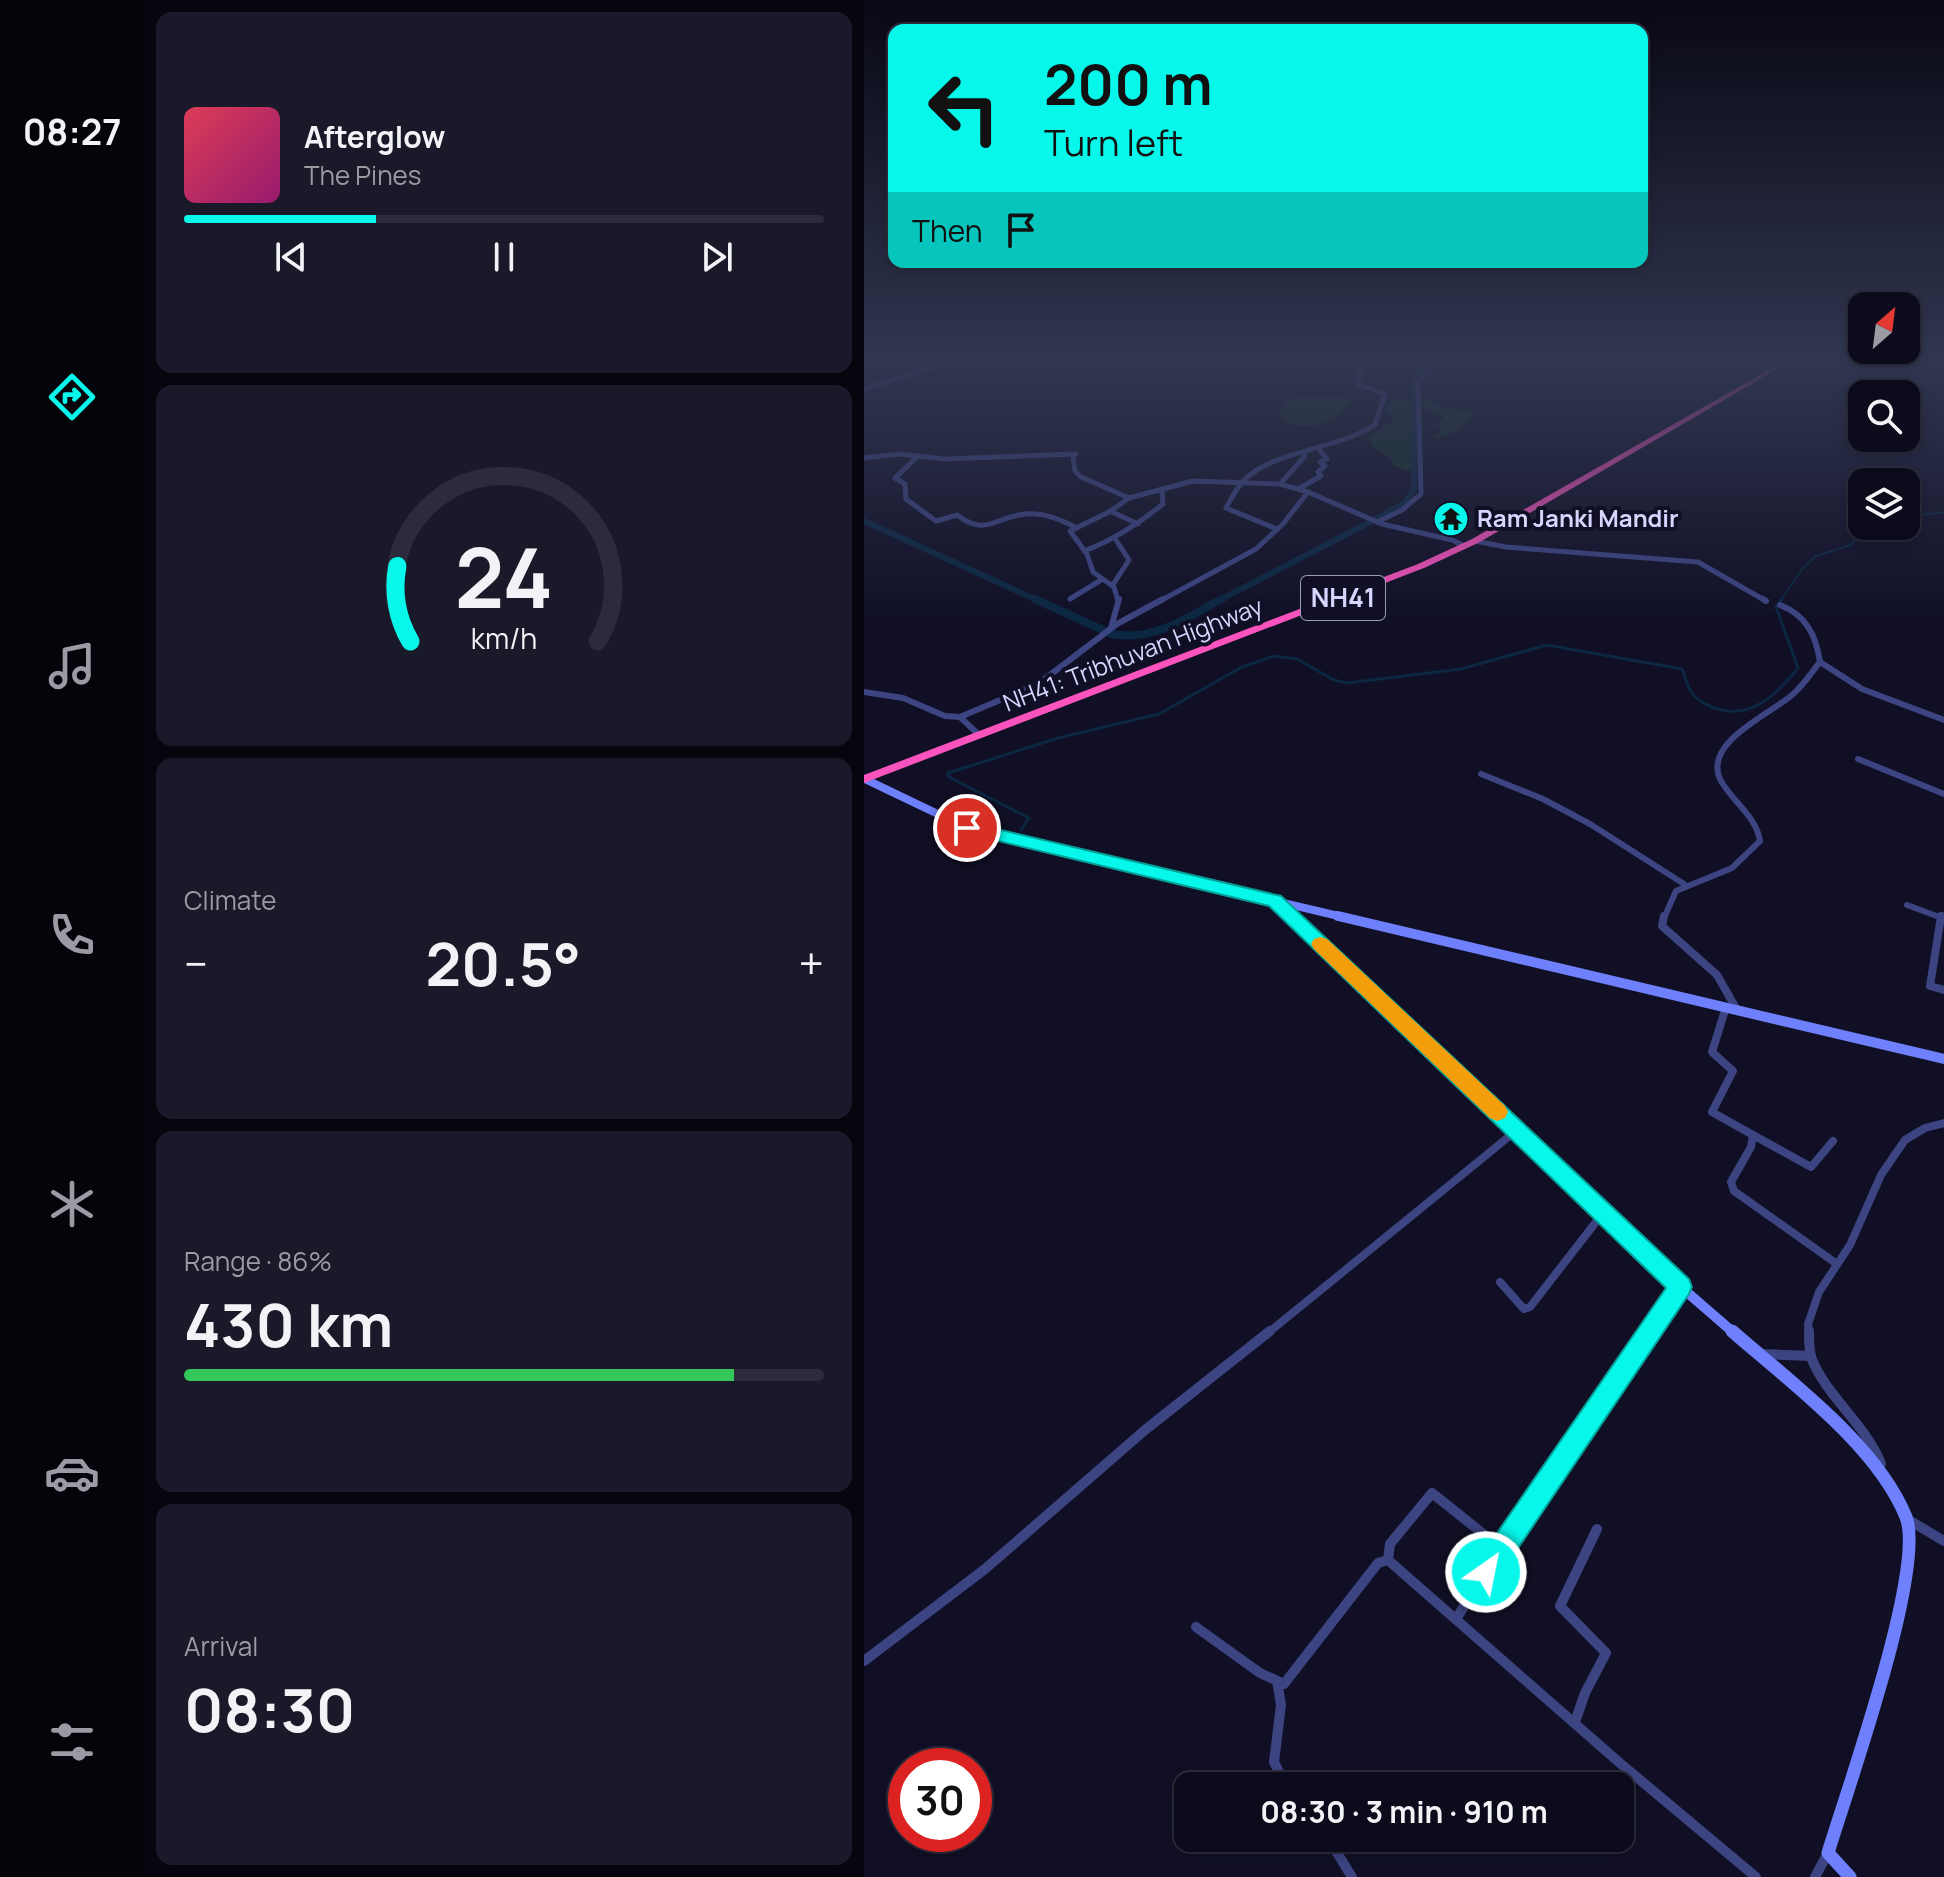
<!DOCTYPE html>
<meta charset="utf-8">
<style>
:root{--surface:#0c0b1c;--page:#1a1929;--text:#f1f3f6;--muted:#9a9ba3;--line:#2c2b3b;--accent:#07f7eb}
body{margin:0;font-family:Manrope,sans-serif;background:var(--page);color:var(--text);height:100vh;display:flex;flex-direction:column;font-size:30px;white-space:nowrap}
*{box-sizing:border-box;margin:0}
p{font-size:26px;color:var(--muted)}
.icon{flex:none;width:44px;height:44px;fill:none;stroke:currentColor;stroke-width:2;stroke-linecap:round;stroke-linejoin:round}
.map{position:relative;flex:1;overflow:hidden}
.side{display:flex;flex-direction:column;gap:12px;padding:12px;background:#07060f;width:720px}
.side>*{flex:none}
.top-card{position:absolute;left:24px;top:24px;width:760px;height:244px;border-radius:16px;box-shadow:0 4px 12px #0003,0 0 0 2px var(--line);background:#07f7eb;color:#111;overflow:hidden}
.needle{width:52px;rotate:28deg}
.tools{position:absolute;left:984px;top:292px;display:grid;gap:16px}
.tools a{display:grid;place-items:center;width:72px;height:72px;border-radius:16px;background:var(--surface);box-shadow:0 4px 12px #0003,0 0 0 2px var(--line);font-size:40px}
.speed{position:absolute;left:24px;top:1748px;display:flex;gap:16px;font-size:40px;font-weight:700;text-align:center}
.speed>*{display:grid;place-content:center;width:104px;height:104px;border-radius:50%;background:var(--surface);box-shadow:0 4px 12px #0003,0 0 0 2px var(--line);line-height:1}
.speed .limit{border:12px solid #d22;background:#fff;color:#111}
.pin{position:absolute;display:grid;place-items:center;width:68px;height:68px;color:#fff;margin:-34px;border:4px solid #fff;border-radius:50%;box-shadow:0 2px 8px #0007}
.me{position:absolute;width:88px;margin:-44px;rotate:33deg;stroke-linejoin:round;filter:drop-shadow(0 0 6px #0008)}
.turn{display:flex;align-items:center;gap:28px;height:168px;padding:0 24px;font-size:36px}
.turn .icon{width:104px;height:104px;stroke-width:2.5}
.turn b{display:block;font-size:56px;line-height:68px}
.then{display:flex;align-items:center;height:76px;padding:0 24px;background:#0003;gap:16px;font-size:30px}
.big{font-size:60px;font-weight:700;line-height:1.1}
.side .tile{flex:1;display:flex;flex-direction:column;justify-content:center;gap:12px;min-width:0;padding:0 28px;border-radius:16px;background:var(--page)}
.side .dial{align-items:center;gap:0}
.dial svg{height:208px;overflow:visible;fill:none;stroke:var(--line);stroke-width:7;stroke-linecap:round;text-anchor:middle}
.dial text{fill:var(--text);stroke:none}
.song{display:flex;align-items:center;gap:24px}
.cover{width:96px;height:96px;border-radius:12px;background:linear-gradient(135deg,hsl(350 70% 55%),hsl(320 70% 35%))}
.played{height:8px;border-radius:4px;background:linear-gradient(90deg,var(--accent) 30%,var(--line) 30%)}
.keys{display:flex;justify-content:space-around;direction:ltr}
.heat{display:flex;justify-content:space-between;align-items:center;font-size:44px;direction:ltr}
.charge{height:12px;border-radius:6px;background:linear-gradient(90deg,#34c759 86%,var(--line) 0)}
.trip{position:absolute;left:310px;top:1772px;width:460px;height:80px;border-radius:16px;background:var(--surface);box-shadow:0 4px 12px #0003,0 0 0 2px var(--line);font-weight:700;line-height:80px;text-align:center}
main{display:flex;flex:1;min-height:0}
.tabs{display:flex;flex-direction:column;width:144px;justify-content:space-around;align-items:center;background:#05040b;color:var(--muted)}
.tabs .icon{width:56px;height:56px}
.tabs .current{color:var(--accent)}
.tabs b{font-size:36px;color:var(--text)}
.map>svg:first-child{display:block}
.green{fill:#132f29}
.lines{fill:none;stroke-linecap:round;stroke-linejoin:round}
.stream-far1{stroke:#0b2742;stroke-width:2}
.stream{stroke:#0b2742;stroke-width:3}
.canal-far1{stroke:#0b2742;stroke-width:6}
.canal{stroke:#0b2742;stroke-width:8}
.street-far3{stroke:#3c4482;stroke-width:5}
.street-far2{stroke:#3c4482;stroke-width:6}
.street-far1{stroke:#3c4482;stroke-width:8}
.street{stroke:#3c4482;stroke-width:10}
.secondary-far2{stroke:#6e80fb;stroke-width:8}
.secondary-far1{stroke:#6e80fb;stroke-width:10}
.secondary{stroke:#6e80fb;stroke-width:13}
.highway{fill:#fa53bd;fill-rule:evenodd}
.route{fill:#07f7eb;stroke:#05a199;stroke-width:2}
.slow{fill:#f59e0b}
.labels{text-anchor:middle;stroke-width:8;stroke-linejoin:round;paint-order:stroke}
.far-poi-label{font-size:24px;font-weight:bold;fill:#d4d6fe;stroke:#100f25;text-anchor:start}
.far-street-label{font-size:24px;fill:#d4d6fe;stroke:#100f25}
.shield{fill:#100f25;stroke:#999abd;stroke-width:2}
.shield-label{font-size:26px;font-weight:bold;fill:#d4d6fe}
</style>
<main>
<nav class="tabs">
<b>08:27</b>
<svg class="icon current" aria-label="directions" viewBox="0 0 24 24"><path d="M12 3l9 9-9 9-9-9zM9 14v-3h6M13 9l2 2-2 2"/></svg>
<svg class="icon" aria-label="music" viewBox="0 0 24 24"><path d="M9 18V5l10-2v13"/><circle cx="6" cy="18" r="3"/><circle cx="16" cy="16" r="3"/></svg>
<svg class="icon" aria-label="phone" viewBox="0 0 24 24"><path d="M5 4h4l2 5-3 2q2 4 5 5l2-3 5 2v4C11 20 4 13 5 4z"/></svg>
<svg class="icon" aria-label="climate" viewBox="0 0 24 24"><path d="M12 3v18M4 7l16 10M4 17L20 7"/></svg>
<svg class="icon" aria-label="car" viewBox="0 0 24 24"><path d="M5 17H2v-5l4-1 3-4h7l3 4 3 1v5h-3M9 17h6M6 11h13"/><circle cx="7" cy="17" r="2"/><circle cx="17" cy="17" r="2"/></svg>
<svg class="icon" aria-label="filters" viewBox="0 0 24 24"><path d="M4 7h16M4 17h16"/><circle cx="9" cy="7" r="2"/><circle cx="15" cy="17" r="2"/></svg>
</nav>
<section class="side">
<div class="tile">
<div class="song"><i class="cover"></i><div><b>Afterglow</b><p>The Pines</p></div></div>
<div class="played"></div>
<div class="keys"><svg class="icon" aria-label="previous" viewBox="0 0 24 24"><path d="M18 5L8 12l10 7zM5 5v14"/></svg><svg class="icon" aria-label="pause" viewBox="0 0 24 24"><path d="M8 5v14M16 5v14"/></svg><svg class="icon" aria-label="next" viewBox="0 0 24 24"><path d="M6 5l10 7-10 7zM19 5v14"/></svg></div>
</div>
<div class="tile dial"><svg viewBox="0 0 100 80">
<path d="M14 69A42 42 0 1 1 86 69"/>
<path d="M14 69A42 42 0 0 1 9 40" stroke="#07f7eb"/>
<text x="50" y="56" font-size="32" font-weight="700">24</text>
<text x="50" y="72" font-size="11">km/h</text>
</svg></div>
<div class="tile"><p>Climate</p>
<div class="heat"><a>−</a><b class="big">20.5°</b><a>+</a></div>
</div>
<div class="tile"><p>Range · 86%</p><b class="big">430 km</b><div class="charge"></div></div>
<div class="tile"><p>Arrival</p><b class="big">08:30</b></div>
</section>
<div class="map">
<svg width="1080" height="1877" viewBox="0 0 1080 1877">
<rect width="100%" height="100%" fill="#100f25"/>
<g class="green">
<path d="M456,396L489,399C477,423 431,439 414,413L427,398Z"/>
<polygon points="527,399 550,400 550,468 542,471 527,464 530,461 507,445 505,436 528,422 530,416 520,411"/>
<path d="M563,399L582,408L611,413C601,425 586,440 569,437L577,431L573,424L580,417L556,406Z"/>
</g>
<g class="lines">
<g class="stream-far1">
<polyline points="1042,517 1080,512"/>
<polyline points="916,601 939,568 952,556 987,545 998,531 1019,526"/>
</g>
<path class="stream" d="M157,830L165,818L85,777L84,773L194,738L295,714L376,668L410,656L433,659L470,680L483,683L597,669L683,645L818,669C821,677 823,686 828,693C832,700 841,704 848,707C886,722 912,695 934,668L912,607L918,599"/>
<g class="canal-far1">
<polyline points="511,519 541,503 550,489 550,380 570,359"/>
<polyline points="0,521 175,601"/>
<polyline points="354,601 508,521"/>
</g>
<g class="canal">
<polyline points="171,599 241,631"/>
<path d="M247,634C289,642 322,618 358,599"/>
</g>
<g class="street-far3">
<polyline points="0,389 94,359"/>
<path d="M53,457L31,478L41,484L42,499L72,521L93,515C122,537 131,517 161,514C178,512 196,519 211,527"/>
<polyline points="0,458 35,454 80,459 212,454 209,457 211,471 217,477 265,498 329,481 416,484 444,492 518,524 588,540 601,546"/>
<polyline points="416,484 441,456"/>
<polyline points="434,489 457,476 454,472 461,466 456,462 463,459 456,451"/>
<polyline points="246,511 274,524"/>
<polyline points="513,522 538,510 557,494 554,382 575,359"/>
<path d="M413,529L362,508C367,499 372,489 379,481C409,450 472,450 511,425L521,394L493,384L497,371L511,359"/>
<polyline points="611,541 642,547 834,562 902,601"/>
<path d="M220,551C250,540 274,524 299,504L298,491"/>
<polyline points="248,586 265,560 252,540"/>
<polyline points="206,599 237,580"/>
<polyline points="254,601 250,587 229,572 223,554 206,531 245,512 265,498"/>
<polyline points="296,601 392,549 419,524 444,492"/>
</g>
<g class="street-far2">
<polyline points="899,599 902,601"/>
<polyline points="247,628 255,599"/>
<polyline points="956,662 998,689 1080,720"/>
<polyline points="0,692 39,698 81,716 96,717"/>
<polyline points="115,735 96,717 174,684 253,624 299,599"/>
<polyline points="994,759 1080,794"/>
<polyline points="617,774 679,799 726,824 820,884"/>
<polyline points="1043,905 1078,918"/>
<path d="M800,918L812,891L868,868L896,841C892,815 867,801 856,779C839,742 908,713 928,695C939,686 947,673 956,662C952,635 942,615 916,605"/>
</g>
<g class="street-far1">
<polyline points="800,916 798,926 853,975 873,1010"/>
<polyline points="1077,916 1066,986 1080,990"/>
<polyline points="862,1007 848,1052 869,1071 848,1112 889,1135 887,1147 867,1182 870,1191 973,1264"/>
<polyline points="889,1135 947,1167 969,1141"/>
<polyline points="636,1282 660,1309 666,1307 739,1213"/>
<polyline points="404,1333 653,1130"/>
<polyline points="785,1333 817,1287"/>
<polyline points="945,1333 944,1324 955,1292 986,1245 1017,1175 1041,1140 1061,1128 1080,1123"/>
</g>
<g class="street">
<polyline points="787,1331 637,1548 568,1493 526,1544 524,1560 757,1764 892,1877"/>
<path d="M945,1331C945,1339 945,1349 947,1357C961,1395 1001,1423 1017,1464"/>
<polyline points="897,1354 947,1356"/>
<polyline points="1043,1519 1080,1541"/>
<polyline points="592,1619 637,1548"/>
<polyline points="332,1627 396,1673 420,1684 514,1563 524,1560"/>
<polyline points="0,1661 121,1569 281,1430 406,1331"/>
<polyline points="413,1681 417,1705 410,1762 422,1786"/>
<polyline points="711,1722 721,1693 742,1653 696,1606 733,1529"/>
<polyline points="464,1838 488,1877"/>
<polyline points="951,1877 964,1853"/>
</g>
<g class="secondary-far2">
<polyline points="1,779 103,828 483,918"/>
<polyline points="411,900 430,918"/>
</g>
<g class="secondary-far1">
<polyline points="428,916 817,1287 870,1333"/>
<polyline points="474,916 1080,1059"/>
</g>
<path class="secondary" d="M868,1331C925,1381 1013,1445 1042,1517C1062,1569 983,1790 964,1853L986,1877"/>
<polygon class="highway" points="924,359 931,359 614,543 560,568 0,783 0,775 554,564 608,539"/>
</g>
<linearGradient id="sky" x2="0" y2="1"><stop stop-color="#090814"/><stop offset="0.58" stop-color="#313751"/><stop offset="1" stop-color="#313751" stop-opacity="0"/></linearGradient>
<rect width="1080" height="621" fill="url(#sky)"/>
<polygon class="route" points="103,822 417,896 825,1279 828,1287 825,1294 632,1581 622,1585 613,1581 609,1572 613,1562 802,1288 405,906 97,832 95,828"/>
<polygon class="slow" points="456,937 463,939 641,1106 644,1112 641,1118 633,1121 626,1118 450,949 447,944 450,939"/>
<defs>
<symbol id="temple-disc" viewBox="-11 -11 22 22"><circle r="9.5" fill="#07f7eb" stroke="#100f25"/><path d="M0-6L5-2H3V0L6.5 2.5H4V6H1.5V3h-3V6H-4V2.5H-6.5L-3 0V-2H-5Z" fill="#111"/></symbol>
</defs>
<g fill-rule="evenodd">
<use href="#temple-disc" x="567" y="499" width="40" height="40"/>
</g>
<g class="labels">
<g class="far-poi-label">
<text x="613" y="527">Ram Janki Mandir</text>
</g>
<g class="far-street-label">
<text transform="translate(269 655) rotate(-21)" y="8">NH41: Tribhuvan Highway</text>
</g>
<rect class="shield" x="437" y="576" width="84" height="44" rx="6"/>
<g class="shield-label">
<text x="479" y="607">NH41</text>
</g>
</g>
</svg>
<div class="tools">
<a><svg class="needle" viewBox="-14 -14 28 28"><path d="M0-13l5 13h-10z" fill="#e53935"/><path d="M0 13l5-13h-10z" fill="#9a9ba3"/></svg></a>
<a><svg class="icon" aria-label="search" viewBox="0 0 24 24"><circle cx="10" cy="10" r="6"/><path d="M15 15l6 6"/></svg></a>
<a><svg class="icon" aria-label="layers" viewBox="0 0 24 24"><path d="M12 4l9 5-9 5-9-5zM3 14l9 5 9-5"/></svg></a>
</div>
<div class="speed"><div class="limit">30</div></div>
<div class="pin" style="left:103px;top:828px;background:#d93025"><svg class="icon" aria-label="arrive" viewBox="0 0 24 24"><path d="M6 21V4h12l-3 4 3 4H6"/></svg></div>
<svg class="me" style="left:622px;top:1572px" viewBox="-20 -20 40 40"><circle r="17" fill="#07f7eb" stroke="#fff" stroke-width="3"/><path d="M0-11L8 9 0 5-8 9z" fill="#fff"/></svg>
<div class="trip">08:30 · 3 min · 910 m</div>
<div class="top-card">
<div class="turn"><svg class="icon" aria-label="left" viewBox="0 0 24 24"><path d="M17 20v-9H6M10 6l-5 5 5 5"/></svg><div><b>200 m</b>Turn left</div></div>
<div class="then">Then<svg class="icon" aria-label="arrive" viewBox="0 0 24 24"><path d="M6 21V4h12l-3 4 3 4H6"/></svg></div>
</div>
</div>
</main>
